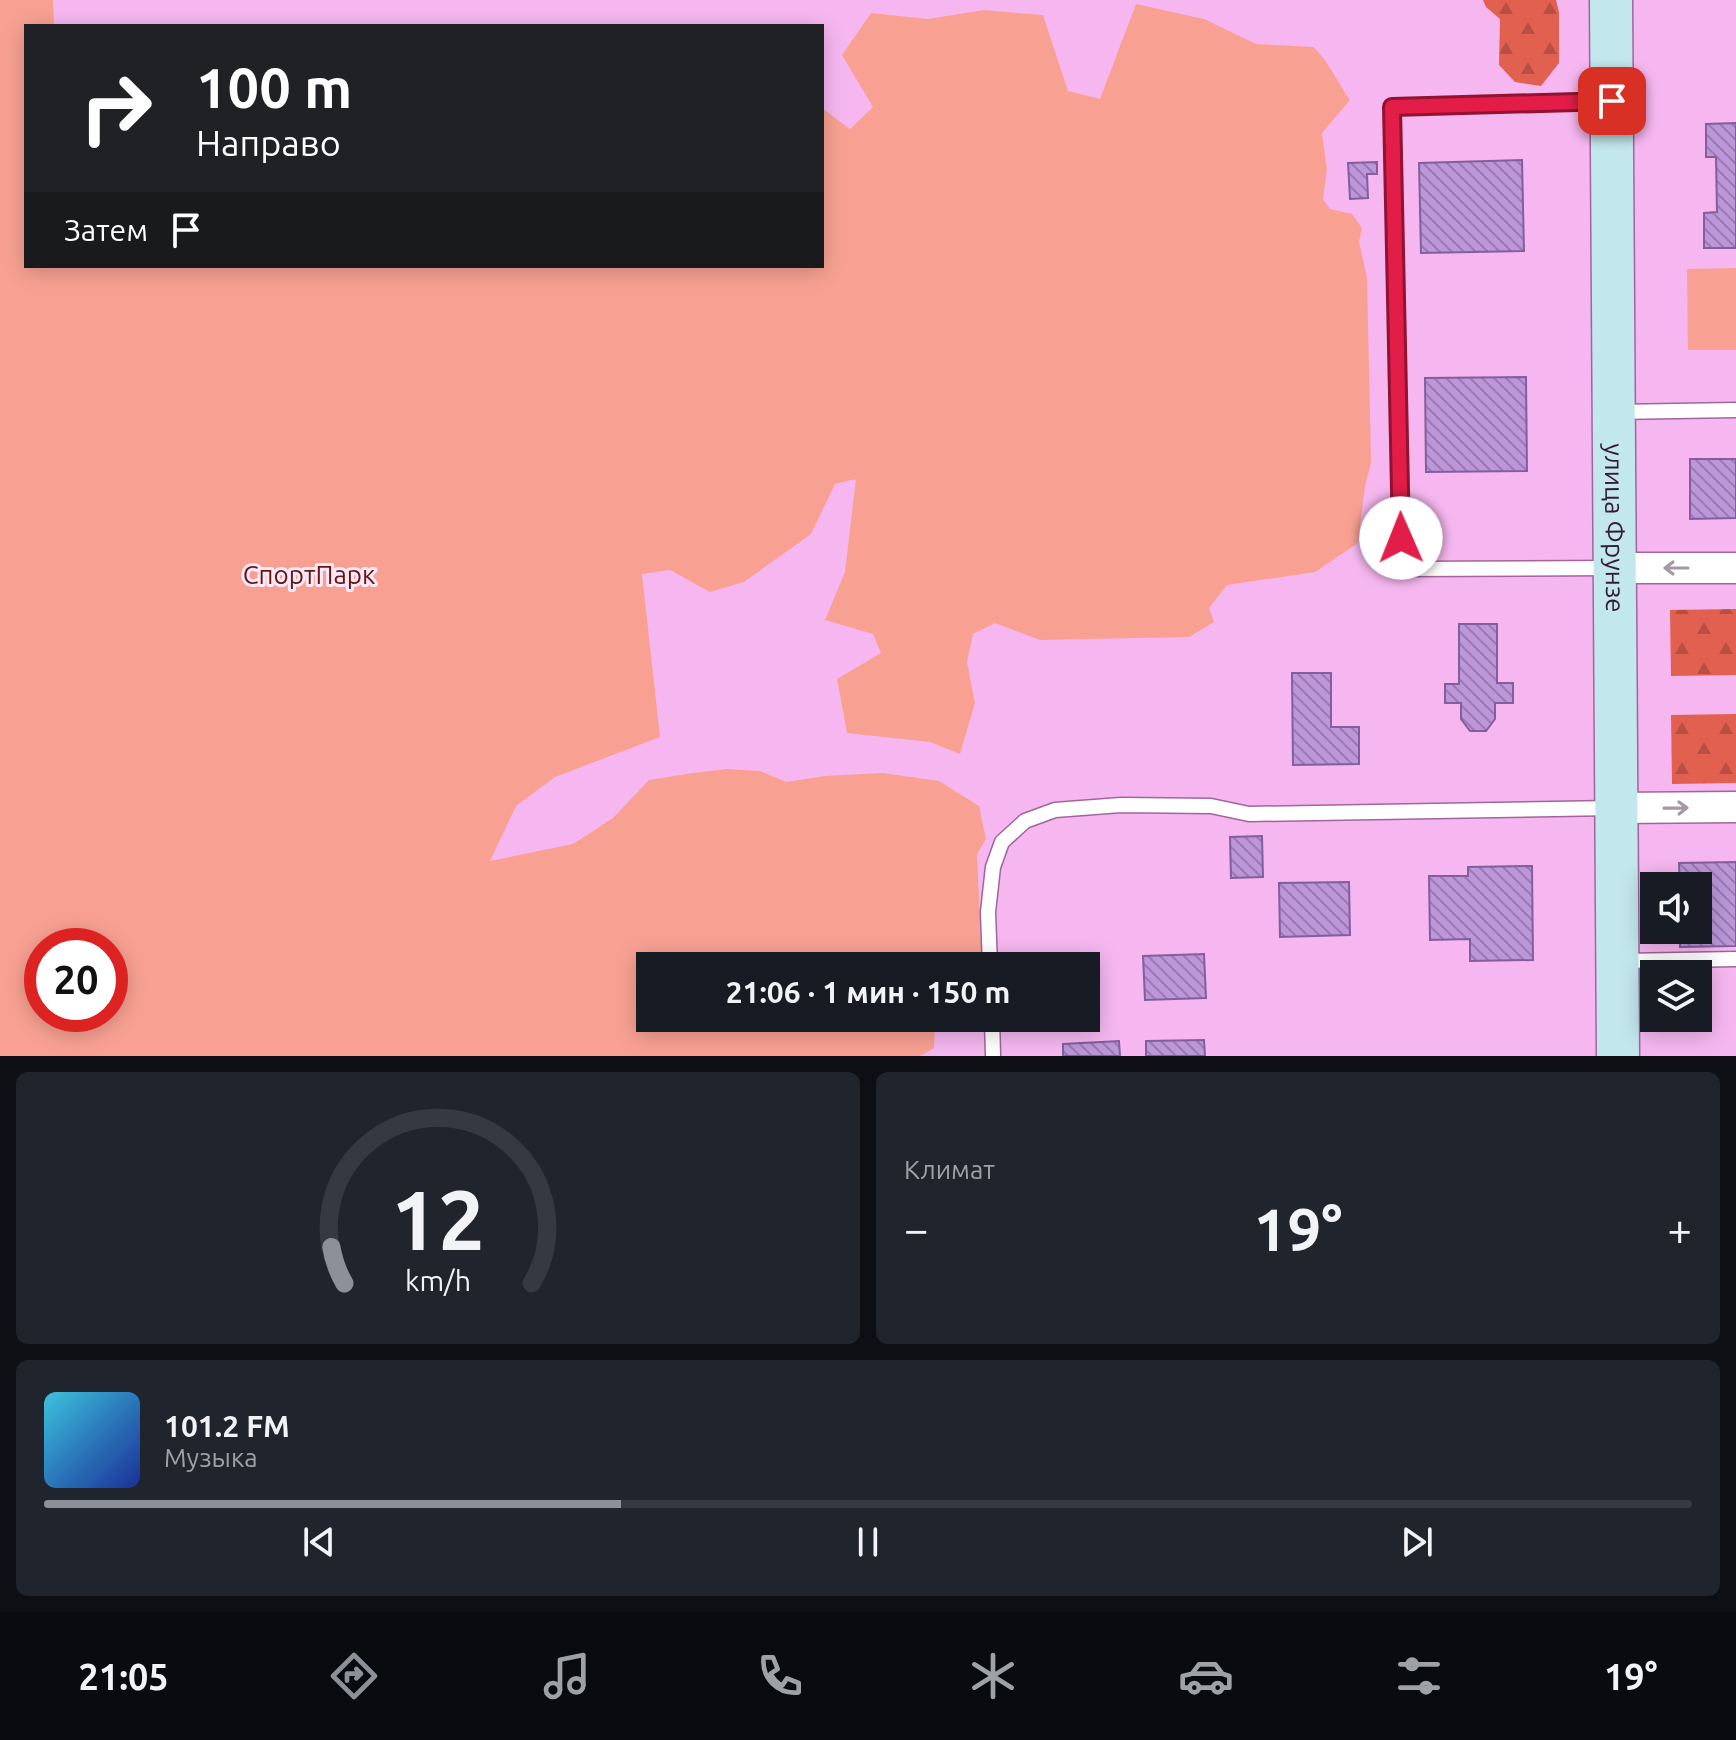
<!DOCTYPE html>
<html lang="ru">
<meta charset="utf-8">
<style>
:root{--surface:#171b24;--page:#20242c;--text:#f1f3f6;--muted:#9ea1a6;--line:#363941;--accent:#8c9099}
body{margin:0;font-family:Ubuntu,sans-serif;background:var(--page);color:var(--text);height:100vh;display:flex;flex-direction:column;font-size:30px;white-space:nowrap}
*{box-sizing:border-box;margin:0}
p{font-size:26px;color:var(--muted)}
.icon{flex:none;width:44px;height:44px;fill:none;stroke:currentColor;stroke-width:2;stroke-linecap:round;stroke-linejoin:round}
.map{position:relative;height:1056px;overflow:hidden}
.details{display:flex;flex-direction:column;gap:16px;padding:16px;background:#0d0f14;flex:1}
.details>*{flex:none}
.hud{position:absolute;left:24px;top:24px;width:800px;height:244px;border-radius:0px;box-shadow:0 4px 20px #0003;background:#202124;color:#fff;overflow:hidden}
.fabs{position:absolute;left:1640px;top:872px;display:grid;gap:16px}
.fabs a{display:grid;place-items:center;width:72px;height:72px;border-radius:0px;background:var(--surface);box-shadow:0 4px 20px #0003;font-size:40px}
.speed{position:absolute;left:24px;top:928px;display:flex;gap:16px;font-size:40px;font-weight:700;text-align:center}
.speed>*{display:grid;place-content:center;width:104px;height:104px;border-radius:50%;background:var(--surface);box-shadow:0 4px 20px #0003;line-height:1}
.speed .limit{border:12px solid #d22;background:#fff;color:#111}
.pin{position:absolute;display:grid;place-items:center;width:68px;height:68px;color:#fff;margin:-34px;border-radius:16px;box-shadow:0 4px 12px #0006}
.me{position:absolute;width:88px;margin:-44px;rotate:359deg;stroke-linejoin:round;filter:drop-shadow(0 0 6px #0008)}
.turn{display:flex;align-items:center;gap:28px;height:168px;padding:0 40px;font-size:36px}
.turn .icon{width:104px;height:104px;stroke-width:2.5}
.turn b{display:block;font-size:56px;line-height:68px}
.then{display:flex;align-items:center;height:76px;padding:0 40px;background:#0003;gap:16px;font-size:30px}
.big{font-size:60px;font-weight:600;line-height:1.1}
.details .card{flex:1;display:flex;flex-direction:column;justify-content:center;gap:12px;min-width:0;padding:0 28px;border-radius:12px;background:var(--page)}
.details .dial{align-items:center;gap:0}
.dial svg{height:208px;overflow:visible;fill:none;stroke:var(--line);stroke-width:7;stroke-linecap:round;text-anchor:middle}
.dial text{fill:var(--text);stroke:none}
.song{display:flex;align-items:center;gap:24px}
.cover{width:96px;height:96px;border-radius:12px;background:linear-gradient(135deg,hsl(190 70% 55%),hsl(230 70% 35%))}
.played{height:8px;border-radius:4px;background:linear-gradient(90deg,var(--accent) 35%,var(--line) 35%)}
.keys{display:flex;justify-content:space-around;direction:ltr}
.heat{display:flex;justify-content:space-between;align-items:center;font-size:44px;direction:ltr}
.details .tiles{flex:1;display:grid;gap:16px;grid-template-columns:1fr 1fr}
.card:last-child{grid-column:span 2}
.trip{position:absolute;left:636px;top:952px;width:464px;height:80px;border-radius:0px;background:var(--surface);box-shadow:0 4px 20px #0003;font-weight:600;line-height:80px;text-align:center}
.tab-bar{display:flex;height:128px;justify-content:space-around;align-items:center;background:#090b0e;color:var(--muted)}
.tab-bar .icon{width:56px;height:56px}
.tab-bar .active{color:var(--accent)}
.tab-bar b{font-size:36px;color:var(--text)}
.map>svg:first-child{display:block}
.forest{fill:url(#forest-firs)}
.park{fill:#f8a192;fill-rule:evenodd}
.building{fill:url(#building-back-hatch);stroke:#835e9d;stroke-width:2}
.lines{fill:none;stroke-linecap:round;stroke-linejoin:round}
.lane-casing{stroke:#a0669b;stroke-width:17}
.street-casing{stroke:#a0669b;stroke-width:33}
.secondary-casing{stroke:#a0669b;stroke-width:45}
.lane{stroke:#fff;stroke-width:14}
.street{stroke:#fff;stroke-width:30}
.secondary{stroke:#c2e7ed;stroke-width:42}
.oneway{stroke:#a499a3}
.route-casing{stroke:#92132f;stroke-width:20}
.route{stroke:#e11d48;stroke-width:14}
.labels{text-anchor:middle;stroke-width:6;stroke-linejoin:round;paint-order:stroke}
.street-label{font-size:26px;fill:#341d32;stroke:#fde9fa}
.park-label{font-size:26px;fill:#68160e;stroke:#fde9fa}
</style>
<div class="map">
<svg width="1736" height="1056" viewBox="0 0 1736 1056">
<defs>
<pattern id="forest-firs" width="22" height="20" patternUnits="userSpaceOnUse" patternTransform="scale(2)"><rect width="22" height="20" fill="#e1604f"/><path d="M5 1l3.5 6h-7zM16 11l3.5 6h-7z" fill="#b74f42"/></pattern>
<pattern id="building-back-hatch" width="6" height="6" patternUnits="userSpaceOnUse" patternTransform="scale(2)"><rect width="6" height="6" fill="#bc96d9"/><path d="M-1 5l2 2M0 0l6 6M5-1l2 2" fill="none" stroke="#9a7ab1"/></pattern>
</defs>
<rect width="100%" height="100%" fill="#f6b7f0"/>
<g class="forest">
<polygon points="1483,0 1556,0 1559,12 1559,63 1541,86 1515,82 1499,65 1500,19 1486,7"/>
<polygon points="1736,609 1736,675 1671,676 1670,610"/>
<polygon points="1736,714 1736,783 1672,784 1671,715"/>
</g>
<g class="park">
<path d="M0,0H53L54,26H26V266H822V108L850,129L873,107L842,55L871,13L928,19L984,10L1043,15L1068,91L1100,99L1136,4L1204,19L1256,44L1313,47C1329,61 1337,82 1350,100L1322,133L1327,170L1323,199L1330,209L1352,214L1362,228L1359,242L1367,277L1371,463L1365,486L1358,543L1315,572L1227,585L1209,608L1214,622L1189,637L1040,640L995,623L973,634L967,662L975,703L960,754L930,742L847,733L837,679L881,653L873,634L825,620L845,572L856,479L835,484L811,534L744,582L710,592L670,570L642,574L660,737L555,777L516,806L490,861L573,844L613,818L649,780L693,773L727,769L760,771L786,782L825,776L883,773L939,781L979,806L986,839L977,854L982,966H650V1018H940L935,1026L934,1048L920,1056H0ZM42,946H110V1014H42Z"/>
<polygon points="1736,268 1736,350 1688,350 1687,269"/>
</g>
<g class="building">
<polygon points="1736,123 1736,248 1704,248 1704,213 1717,212 1716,157 1706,157 1706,124"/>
<polygon points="1522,160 1524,251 1421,253 1419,163"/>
<polygon points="1377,162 1377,174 1367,174 1368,198 1350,199 1348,163"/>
<polygon points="1526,377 1527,471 1426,472 1425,378"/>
<polygon points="1690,459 1736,459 1736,518 1690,519"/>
<polygon points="1459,624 1497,624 1497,683 1513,683 1513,703 1495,703 1495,719 1486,731 1470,731 1461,719 1461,703 1445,703 1445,684 1459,684"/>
<polygon points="1292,673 1331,673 1331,727 1359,727 1359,764 1293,765"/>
<polygon points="1262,836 1263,877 1231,878 1230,837"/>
<polygon points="1736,862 1736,946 1680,947 1680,930 1698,930 1698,886 1680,886 1679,863"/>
<polygon points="1532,866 1533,960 1470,961 1470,939 1430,940 1429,876 1468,876 1468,867"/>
<polygon points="1349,882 1350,935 1280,937 1279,883"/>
<polygon points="1204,954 1206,998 1145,1000 1143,956"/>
<polygon points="1204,1040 1205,1056 1146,1056 1146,1041"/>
<polygon points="1119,1041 1120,1056 1063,1056 1063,1044"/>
</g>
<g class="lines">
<defs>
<g id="lane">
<polyline points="1608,101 1392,107 1402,569 1611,568"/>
<polyline points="1616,412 1736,410"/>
<polyline points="1622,961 1736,959"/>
<polyline points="990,966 988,912 993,867 1002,842 1025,821 1055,810 1121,805 1211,806 1249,814 1613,808"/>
<polyline points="992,1018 993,1056"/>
</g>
<g id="street">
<polyline points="1615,568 1736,568"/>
<polyline points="1617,808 1736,807"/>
</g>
<g id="secondary">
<path id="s1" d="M1611,0L1618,1056"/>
</g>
</defs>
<use href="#lane" class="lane-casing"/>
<use href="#street" class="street-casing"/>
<use href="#secondary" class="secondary-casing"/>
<use href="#lane" class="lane"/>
<use href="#street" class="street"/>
<use href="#secondary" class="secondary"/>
</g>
<defs><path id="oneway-shaft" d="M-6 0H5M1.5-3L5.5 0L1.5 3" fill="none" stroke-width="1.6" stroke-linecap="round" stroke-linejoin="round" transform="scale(2)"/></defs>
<g class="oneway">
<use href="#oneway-shaft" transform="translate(1676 568) rotate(180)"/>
<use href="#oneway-shaft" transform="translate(1676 808) rotate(-1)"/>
</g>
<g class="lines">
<defs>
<polyline id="route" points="1401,538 1392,107 1612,101"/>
</defs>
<use href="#route" class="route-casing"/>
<use href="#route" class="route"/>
</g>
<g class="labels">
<g class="street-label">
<text dy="9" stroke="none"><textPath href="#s1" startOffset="528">улица Фрунзе</textPath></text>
</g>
<g class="park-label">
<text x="309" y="584">СпортПарк</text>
</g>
</g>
</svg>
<div class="fabs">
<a><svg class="icon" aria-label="sound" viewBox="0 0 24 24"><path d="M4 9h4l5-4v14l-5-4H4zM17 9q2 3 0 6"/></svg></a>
<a><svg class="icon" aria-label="layers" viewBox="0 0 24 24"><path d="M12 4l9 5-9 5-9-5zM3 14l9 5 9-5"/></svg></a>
</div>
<div class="speed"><div class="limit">20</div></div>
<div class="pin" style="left:1612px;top:101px;background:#d93025"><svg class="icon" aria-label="arrive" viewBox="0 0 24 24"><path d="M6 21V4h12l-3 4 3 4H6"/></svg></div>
<svg class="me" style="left:1401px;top:538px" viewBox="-20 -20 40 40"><circle r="19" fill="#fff"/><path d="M0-13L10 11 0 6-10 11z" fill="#e11d48"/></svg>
<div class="trip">21:06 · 1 мин · 150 m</div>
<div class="hud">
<div class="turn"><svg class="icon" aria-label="right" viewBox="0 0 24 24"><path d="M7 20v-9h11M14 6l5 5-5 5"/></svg><div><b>100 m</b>Направо</div></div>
<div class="then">Затем<svg class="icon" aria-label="arrive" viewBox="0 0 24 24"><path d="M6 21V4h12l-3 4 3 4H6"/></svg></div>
</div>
</div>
<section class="details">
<div class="tiles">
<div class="card dial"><svg viewBox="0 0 100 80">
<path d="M14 69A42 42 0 1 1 86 69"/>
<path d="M14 69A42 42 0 0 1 9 55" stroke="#8c9099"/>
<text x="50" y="56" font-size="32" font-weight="700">12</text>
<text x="50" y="72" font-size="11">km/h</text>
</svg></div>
<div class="card"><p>Климат</p>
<div class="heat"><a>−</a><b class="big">19°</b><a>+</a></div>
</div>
<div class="card">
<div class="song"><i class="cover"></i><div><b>101.2 FM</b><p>Музыка</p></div></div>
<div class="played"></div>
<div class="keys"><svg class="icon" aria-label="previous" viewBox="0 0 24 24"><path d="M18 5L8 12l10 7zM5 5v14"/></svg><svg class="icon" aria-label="pause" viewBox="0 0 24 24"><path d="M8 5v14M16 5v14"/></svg><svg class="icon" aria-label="next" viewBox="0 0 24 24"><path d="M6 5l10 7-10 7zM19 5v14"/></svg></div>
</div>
</div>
</section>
<nav class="tab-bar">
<b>21:05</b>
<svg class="icon active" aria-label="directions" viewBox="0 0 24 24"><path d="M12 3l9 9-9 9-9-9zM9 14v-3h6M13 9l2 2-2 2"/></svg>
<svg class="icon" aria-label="music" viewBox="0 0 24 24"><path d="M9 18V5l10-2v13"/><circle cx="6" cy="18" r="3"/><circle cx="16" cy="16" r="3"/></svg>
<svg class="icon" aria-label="phone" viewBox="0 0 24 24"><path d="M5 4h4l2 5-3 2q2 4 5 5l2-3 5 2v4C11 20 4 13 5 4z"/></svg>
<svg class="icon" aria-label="climate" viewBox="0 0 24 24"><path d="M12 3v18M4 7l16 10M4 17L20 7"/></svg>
<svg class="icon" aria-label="car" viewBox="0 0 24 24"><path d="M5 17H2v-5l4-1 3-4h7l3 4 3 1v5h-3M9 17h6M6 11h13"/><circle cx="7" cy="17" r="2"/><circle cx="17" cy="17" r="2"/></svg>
<svg class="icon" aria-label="filters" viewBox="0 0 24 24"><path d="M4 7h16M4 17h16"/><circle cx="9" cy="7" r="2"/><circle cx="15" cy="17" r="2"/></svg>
<b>19°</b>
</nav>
